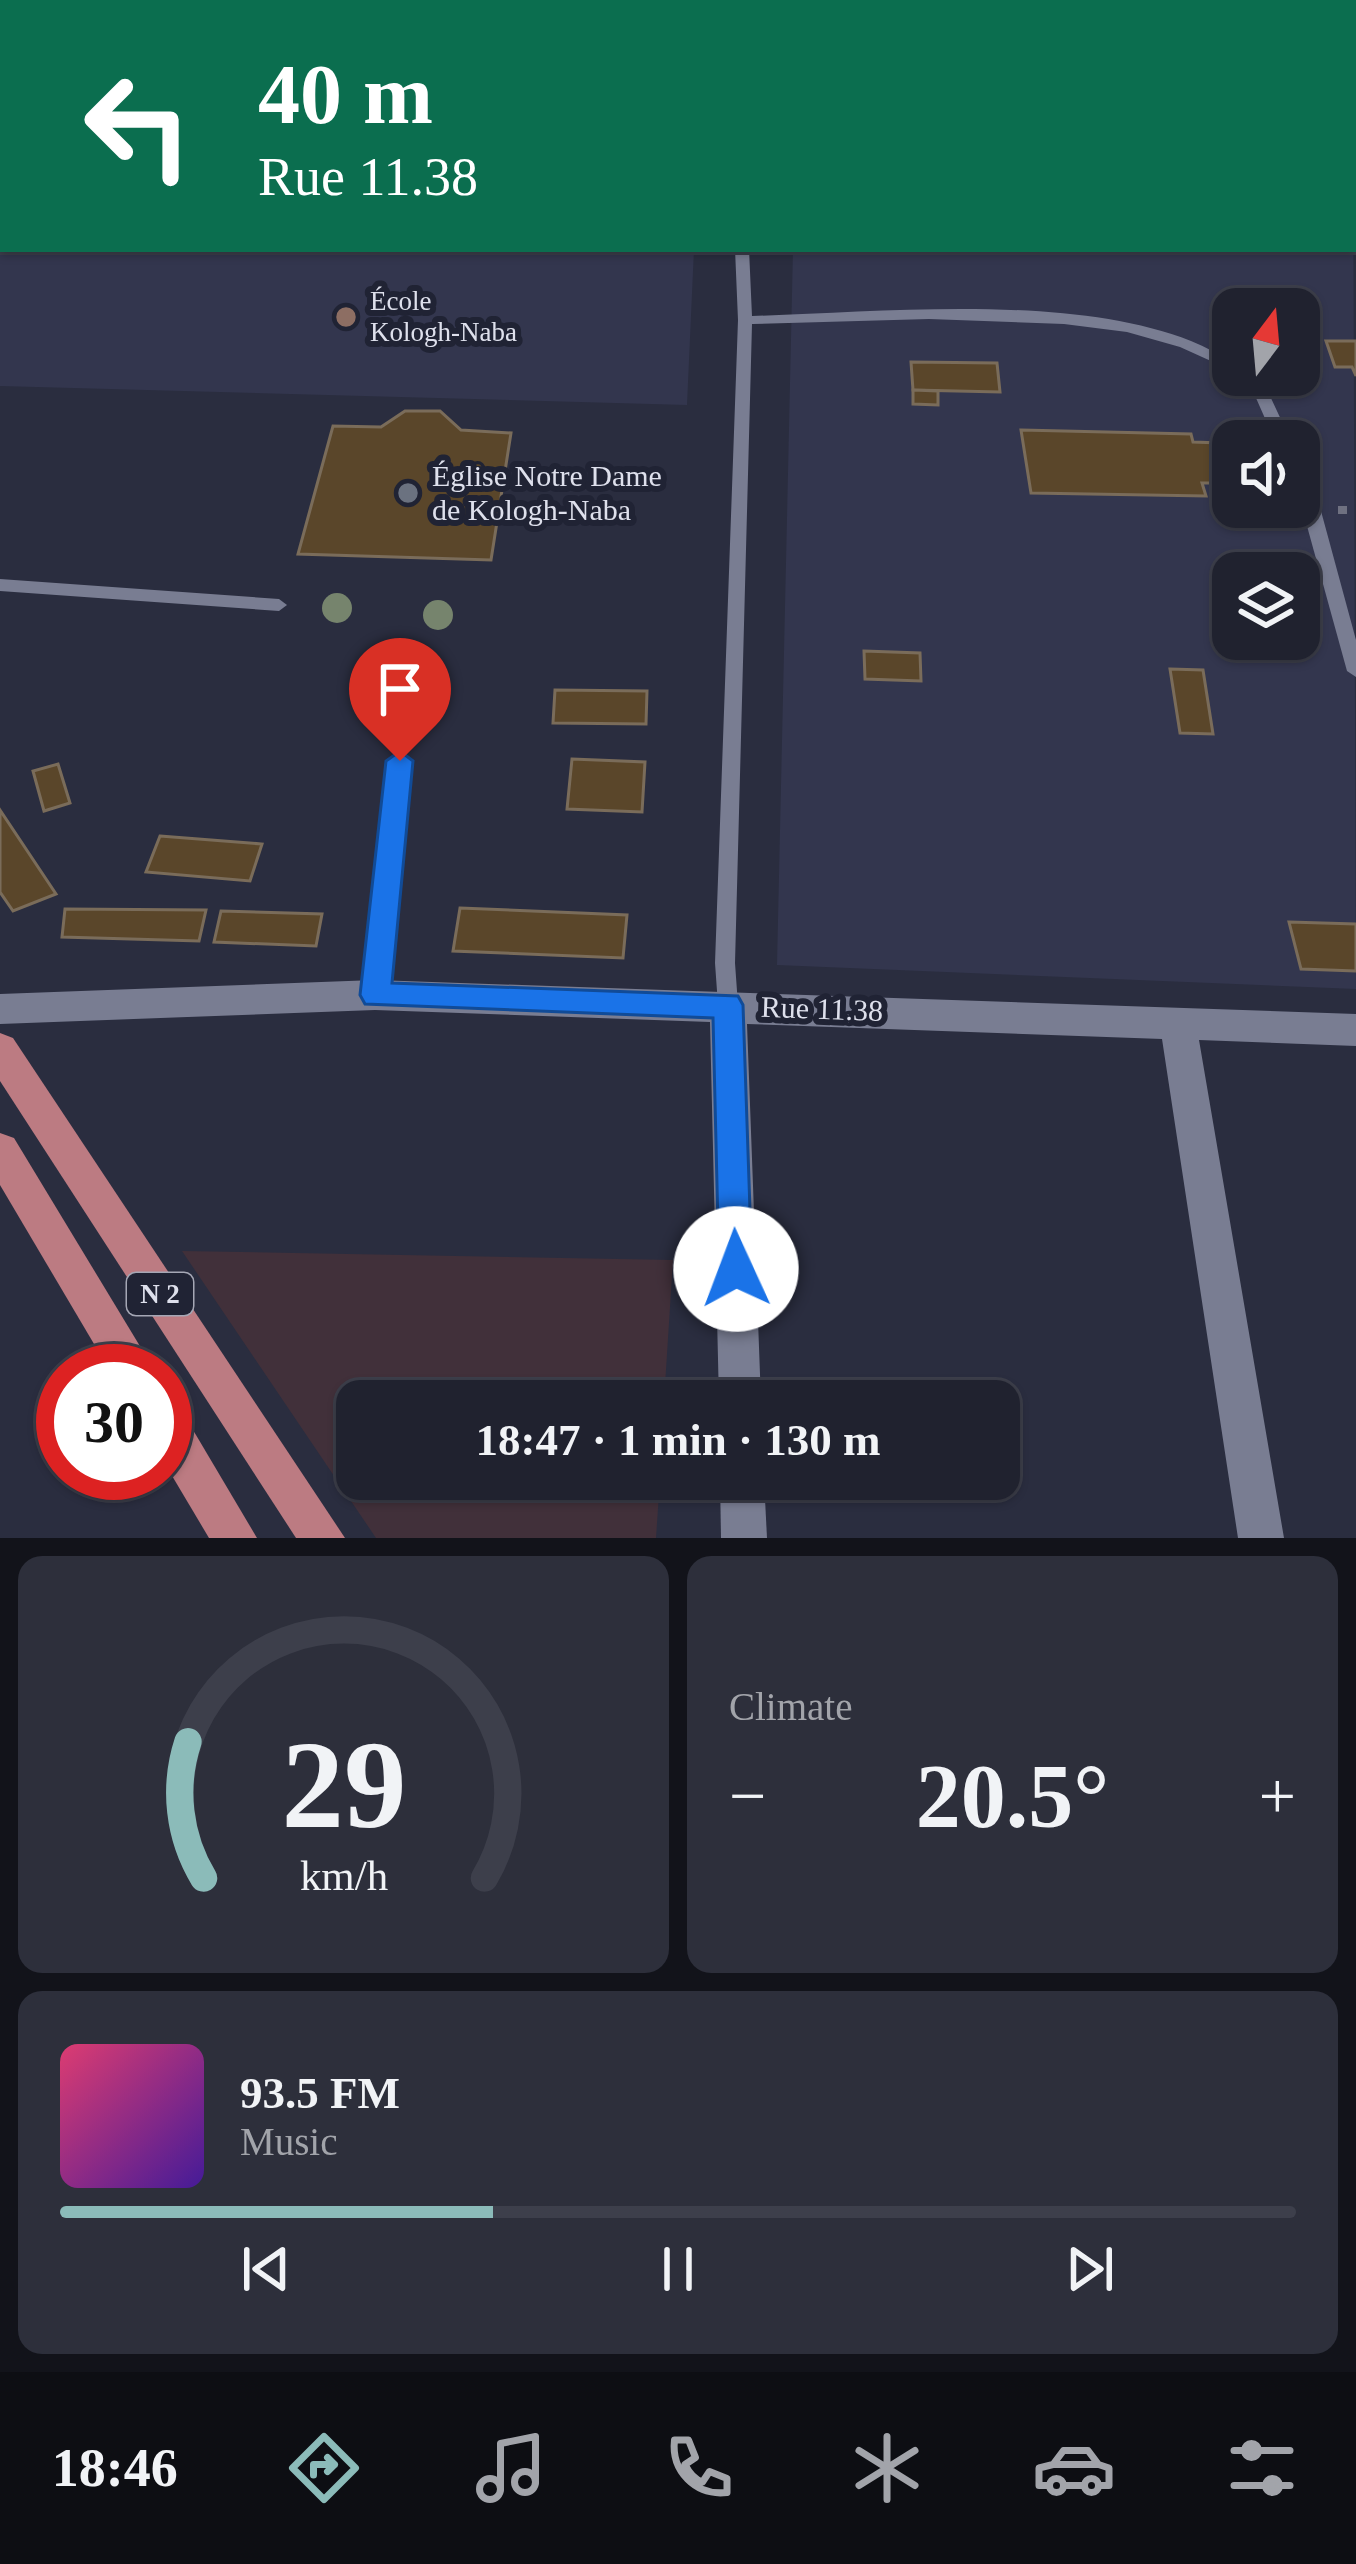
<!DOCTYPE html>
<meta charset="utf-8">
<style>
:root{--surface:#20222f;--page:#2d2f3b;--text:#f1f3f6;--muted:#a2a4aa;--line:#3d3f4b;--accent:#8bbbb9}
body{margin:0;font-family:"Times New Roman",serif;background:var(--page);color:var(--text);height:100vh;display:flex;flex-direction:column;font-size:45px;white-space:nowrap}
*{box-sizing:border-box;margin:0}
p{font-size:39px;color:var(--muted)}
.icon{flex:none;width:66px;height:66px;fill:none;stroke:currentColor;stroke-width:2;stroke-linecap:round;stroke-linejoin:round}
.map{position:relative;height:1538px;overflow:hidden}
.details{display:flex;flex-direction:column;gap:18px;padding:18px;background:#12131a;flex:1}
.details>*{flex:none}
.banner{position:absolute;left:0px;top:0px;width:1356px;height:252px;box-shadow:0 3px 9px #0004,0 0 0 3px var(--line);background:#0b6e4f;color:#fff;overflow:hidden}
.needle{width:78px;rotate:16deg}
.controls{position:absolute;left:1212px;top:288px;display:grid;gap:24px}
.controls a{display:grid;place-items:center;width:108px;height:108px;border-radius:24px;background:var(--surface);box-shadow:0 3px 9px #0004,0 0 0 3px var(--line);font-size:60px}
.speed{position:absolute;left:36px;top:1344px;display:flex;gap:24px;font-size:60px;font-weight:700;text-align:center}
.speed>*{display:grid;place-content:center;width:156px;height:156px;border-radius:50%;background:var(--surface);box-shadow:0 3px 9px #0004,0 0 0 3px var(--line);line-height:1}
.speed .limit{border:18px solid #d22;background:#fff;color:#111}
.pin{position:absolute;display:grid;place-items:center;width:102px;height:102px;color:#fff;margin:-123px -51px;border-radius:50% 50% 50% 0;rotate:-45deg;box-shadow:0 0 12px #0007}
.pin .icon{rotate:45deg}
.me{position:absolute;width:132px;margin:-66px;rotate:358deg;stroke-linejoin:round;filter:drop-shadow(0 0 9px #0008)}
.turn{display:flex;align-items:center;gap:42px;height:252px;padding:0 60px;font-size:54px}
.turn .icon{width:156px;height:156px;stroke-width:2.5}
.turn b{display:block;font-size:84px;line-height:102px}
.big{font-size:90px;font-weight:700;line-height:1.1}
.details .tile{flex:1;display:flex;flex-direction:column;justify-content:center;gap:18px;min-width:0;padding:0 42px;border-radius:24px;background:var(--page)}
.details .dial{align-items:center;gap:0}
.dial svg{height:312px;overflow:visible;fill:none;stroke:var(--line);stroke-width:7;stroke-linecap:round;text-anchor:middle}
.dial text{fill:var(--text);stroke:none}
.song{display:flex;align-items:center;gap:36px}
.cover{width:144px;height:144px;border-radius:18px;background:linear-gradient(135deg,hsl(340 70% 55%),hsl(260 70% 35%))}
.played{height:12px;border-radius:6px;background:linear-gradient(90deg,var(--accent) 35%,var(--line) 35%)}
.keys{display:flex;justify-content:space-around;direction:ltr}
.heat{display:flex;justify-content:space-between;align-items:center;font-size:66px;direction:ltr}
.details .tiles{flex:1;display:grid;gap:18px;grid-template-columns:1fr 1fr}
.tile:last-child{grid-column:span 2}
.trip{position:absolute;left:336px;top:1380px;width:684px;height:120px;border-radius:24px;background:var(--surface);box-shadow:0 3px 9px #0004,0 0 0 3px var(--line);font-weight:700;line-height:120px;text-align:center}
.dock{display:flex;height:192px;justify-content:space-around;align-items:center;background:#0d0e13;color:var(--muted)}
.dock .icon{width:84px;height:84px}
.dock .current{color:var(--accent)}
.dock b{font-size:54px;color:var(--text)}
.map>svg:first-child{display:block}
.commercial{fill:#41303a}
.built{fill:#33364e;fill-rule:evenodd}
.building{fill:#5a462a;stroke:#7a6c5a;stroke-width:3}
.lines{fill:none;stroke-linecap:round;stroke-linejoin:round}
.path{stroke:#6f7181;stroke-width:8;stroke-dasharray:9 9;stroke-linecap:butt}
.service{fill:#797d92;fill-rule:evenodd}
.minor{fill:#797d92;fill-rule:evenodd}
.primary{fill:#bc7b82;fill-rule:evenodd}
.tree{fill:#76846d}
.route{fill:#1a73e8;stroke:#114b97;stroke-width:3}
.education-dot{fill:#8d6e63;stroke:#202334;stroke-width:4.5}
.worship-dot{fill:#6b7280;stroke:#202334;stroke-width:4.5}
.labels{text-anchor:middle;stroke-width:12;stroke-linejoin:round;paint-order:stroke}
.far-poi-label{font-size:27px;fill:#dee0ec;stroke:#202334;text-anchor:start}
.shield{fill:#202334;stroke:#a5a7b5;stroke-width:3}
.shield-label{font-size:27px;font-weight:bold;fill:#dee0ec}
.poi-label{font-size:30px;fill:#dee0ec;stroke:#202334;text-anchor:start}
.street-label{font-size:30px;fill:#dee0ec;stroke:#202334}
</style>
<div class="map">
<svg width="1356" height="1538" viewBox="0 0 1356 1538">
<rect width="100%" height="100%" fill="#2a2d3f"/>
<polygon class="commercial" points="182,1251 673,1260 664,1401 357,1401 357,1479 660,1479 656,1538 376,1538"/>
<g class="built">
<polygon points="0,107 3,249 694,249 687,405 0,386"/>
<path d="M1353,139L1356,989L777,965L793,249H1353ZM1233,309H1299V375H1233ZM1233,441H1299V507H1233ZM1233,573H1299V639H1233Z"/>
</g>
<g class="building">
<polygon points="1326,341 1356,341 1356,376 1352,367 1335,367"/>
<polygon points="911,362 997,363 1000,392 913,390"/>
<polygon points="913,390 938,391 938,405 913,404"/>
<polygon points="405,411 440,411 461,430 511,433 491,560 298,554 333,426 381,427"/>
<polygon points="1021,430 1191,434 1193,442 1221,443 1231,483 1202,483 1206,496 1031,493"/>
<polygon points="864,651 920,653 921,681 865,679"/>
<polygon points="1170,669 1203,670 1213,734 1180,733"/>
<polygon points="555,690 647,691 646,724 553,723"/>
<polygon points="572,759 645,762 642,812 567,809"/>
<polygon points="58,764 70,803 44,811 33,771"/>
<polygon points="0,810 56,894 13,911 0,892"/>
<polygon points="160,836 262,844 250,881 146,872"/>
<polygon points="460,908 627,915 623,958 453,951"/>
<polygon points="65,909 206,910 199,941 62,937"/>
<polygon points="221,911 322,914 316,946 214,942"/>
<polygon points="1289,922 1356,924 1356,971 1301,969"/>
</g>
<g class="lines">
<polyline class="path" points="1338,510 1356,510"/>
<g class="service">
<path d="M735,249H749L752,316C883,312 1069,293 1191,341C1206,347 1219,355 1233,361V371L1180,347L1127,332L1064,324L929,319L752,324L735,963L738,1005L735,1011L728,1013L721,1011L718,1005L715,963L738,320Z"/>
<polygon points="1234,375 1250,375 1270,396 1291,441 1275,441 1256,398"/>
<polygon points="1299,474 1307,479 1321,511 1356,640 1356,677 1347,671 1299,497"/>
<polygon points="0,579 279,599 287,605 279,611 0,591"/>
<polygon points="400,754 409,761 385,995 382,1001 375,1003 368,1001 365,995 391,761"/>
</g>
<g class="minor">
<polygon points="738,0 758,0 759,3 737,3"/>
<polygon points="992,0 1012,0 1013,3 991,3"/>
<polygon points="1241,0 1261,0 1263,3 1241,3"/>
<rect x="0" y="73" width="3" height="14"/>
<rect x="1353" y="104" width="3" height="14"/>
<polygon points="375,980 1356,1014 1356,1046 1199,1040 1284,1538 1238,1538 1162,1039 747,1024 761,1401 719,1401 710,1022 375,1010 0,1024 0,994"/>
<polygon points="720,1479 764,1479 767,1538 721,1538"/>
</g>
<g class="primary">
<polygon points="0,1033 13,1038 345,1538 296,1538 0,1081"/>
<polygon points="0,1133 14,1138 155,1371 110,1371 0,1185"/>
<polygon points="165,1402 180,1408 257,1538 209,1538 165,1464"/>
</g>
</g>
<g class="tree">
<circle cx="337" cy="608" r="15"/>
<circle cx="438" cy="615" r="15"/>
</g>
<polygon class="route" points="400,751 413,761 392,983 738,996 743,1005 752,1269 748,1280 736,1285 724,1280 719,1269 713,1018 365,1004 360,995 386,761"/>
<circle class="education-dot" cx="346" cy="317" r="12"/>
<circle class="worship-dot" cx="408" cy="493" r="12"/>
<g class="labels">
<g class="far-poi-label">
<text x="370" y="310">École<tspan x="370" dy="31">Kologh-Naba</tspan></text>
</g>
<rect class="shield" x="127" y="1273" width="66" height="42" rx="9"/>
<g class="shield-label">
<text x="160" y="1303">N 2</text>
</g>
<g class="poi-label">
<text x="432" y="486">Église Notre Dame<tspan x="432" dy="34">de Kologh-Naba</tspan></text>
</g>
<g class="street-label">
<text transform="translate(822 1009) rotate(2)" y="10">Rue 11.38</text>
</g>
</g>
</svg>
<div class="controls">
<a><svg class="needle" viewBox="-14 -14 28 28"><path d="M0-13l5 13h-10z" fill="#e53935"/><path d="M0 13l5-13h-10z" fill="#a2a4aa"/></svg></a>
<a><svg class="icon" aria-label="sound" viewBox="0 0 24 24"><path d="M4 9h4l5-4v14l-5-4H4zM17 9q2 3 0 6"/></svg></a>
<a><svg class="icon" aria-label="layers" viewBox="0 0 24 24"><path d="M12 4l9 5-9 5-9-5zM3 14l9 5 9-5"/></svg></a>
</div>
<div class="speed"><div class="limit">30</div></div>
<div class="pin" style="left:400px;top:761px;background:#d93025"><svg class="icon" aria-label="arrive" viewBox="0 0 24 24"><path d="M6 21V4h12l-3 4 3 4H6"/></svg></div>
<svg class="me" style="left:736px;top:1269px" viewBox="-20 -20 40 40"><circle r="19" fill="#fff"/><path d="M0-13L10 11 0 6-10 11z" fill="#1a73e8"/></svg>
<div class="trip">18:47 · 1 min · 130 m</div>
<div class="banner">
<div class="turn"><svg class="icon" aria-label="left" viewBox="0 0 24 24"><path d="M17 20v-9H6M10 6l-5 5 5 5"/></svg><div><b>40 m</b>Rue 11.38</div></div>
</div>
</div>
<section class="details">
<div class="tiles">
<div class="tile dial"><svg viewBox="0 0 100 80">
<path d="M14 69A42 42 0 1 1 86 69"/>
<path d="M14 69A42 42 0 0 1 10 34" stroke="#8bbbb9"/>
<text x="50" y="56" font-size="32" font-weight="700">29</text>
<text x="50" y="72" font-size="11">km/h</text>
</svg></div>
<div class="tile"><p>Climate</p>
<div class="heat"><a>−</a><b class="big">20.5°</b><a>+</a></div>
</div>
<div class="tile">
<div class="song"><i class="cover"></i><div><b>93.5 FM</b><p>Music</p></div></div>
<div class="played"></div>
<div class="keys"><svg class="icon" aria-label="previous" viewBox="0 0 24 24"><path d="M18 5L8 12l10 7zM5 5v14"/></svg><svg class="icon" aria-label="pause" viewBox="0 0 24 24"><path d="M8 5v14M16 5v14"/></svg><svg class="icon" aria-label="next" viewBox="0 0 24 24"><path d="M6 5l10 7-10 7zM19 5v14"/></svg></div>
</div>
</div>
</section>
<nav class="dock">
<b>18:46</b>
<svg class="icon current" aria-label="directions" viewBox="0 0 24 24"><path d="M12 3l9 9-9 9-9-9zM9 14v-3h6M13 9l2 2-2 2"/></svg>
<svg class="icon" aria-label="music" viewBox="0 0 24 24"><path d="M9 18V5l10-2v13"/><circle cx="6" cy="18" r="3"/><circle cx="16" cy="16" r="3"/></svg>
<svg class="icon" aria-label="phone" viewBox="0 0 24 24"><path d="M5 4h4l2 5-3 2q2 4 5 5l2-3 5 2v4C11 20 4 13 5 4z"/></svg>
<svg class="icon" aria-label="climate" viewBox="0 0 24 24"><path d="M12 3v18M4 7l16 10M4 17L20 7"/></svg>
<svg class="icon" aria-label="car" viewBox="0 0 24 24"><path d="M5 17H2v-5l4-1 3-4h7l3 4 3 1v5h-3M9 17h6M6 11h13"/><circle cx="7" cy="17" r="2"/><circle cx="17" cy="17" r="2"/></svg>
<svg class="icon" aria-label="filters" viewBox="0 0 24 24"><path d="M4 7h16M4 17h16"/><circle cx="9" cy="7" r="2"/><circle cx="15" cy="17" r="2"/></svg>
</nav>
